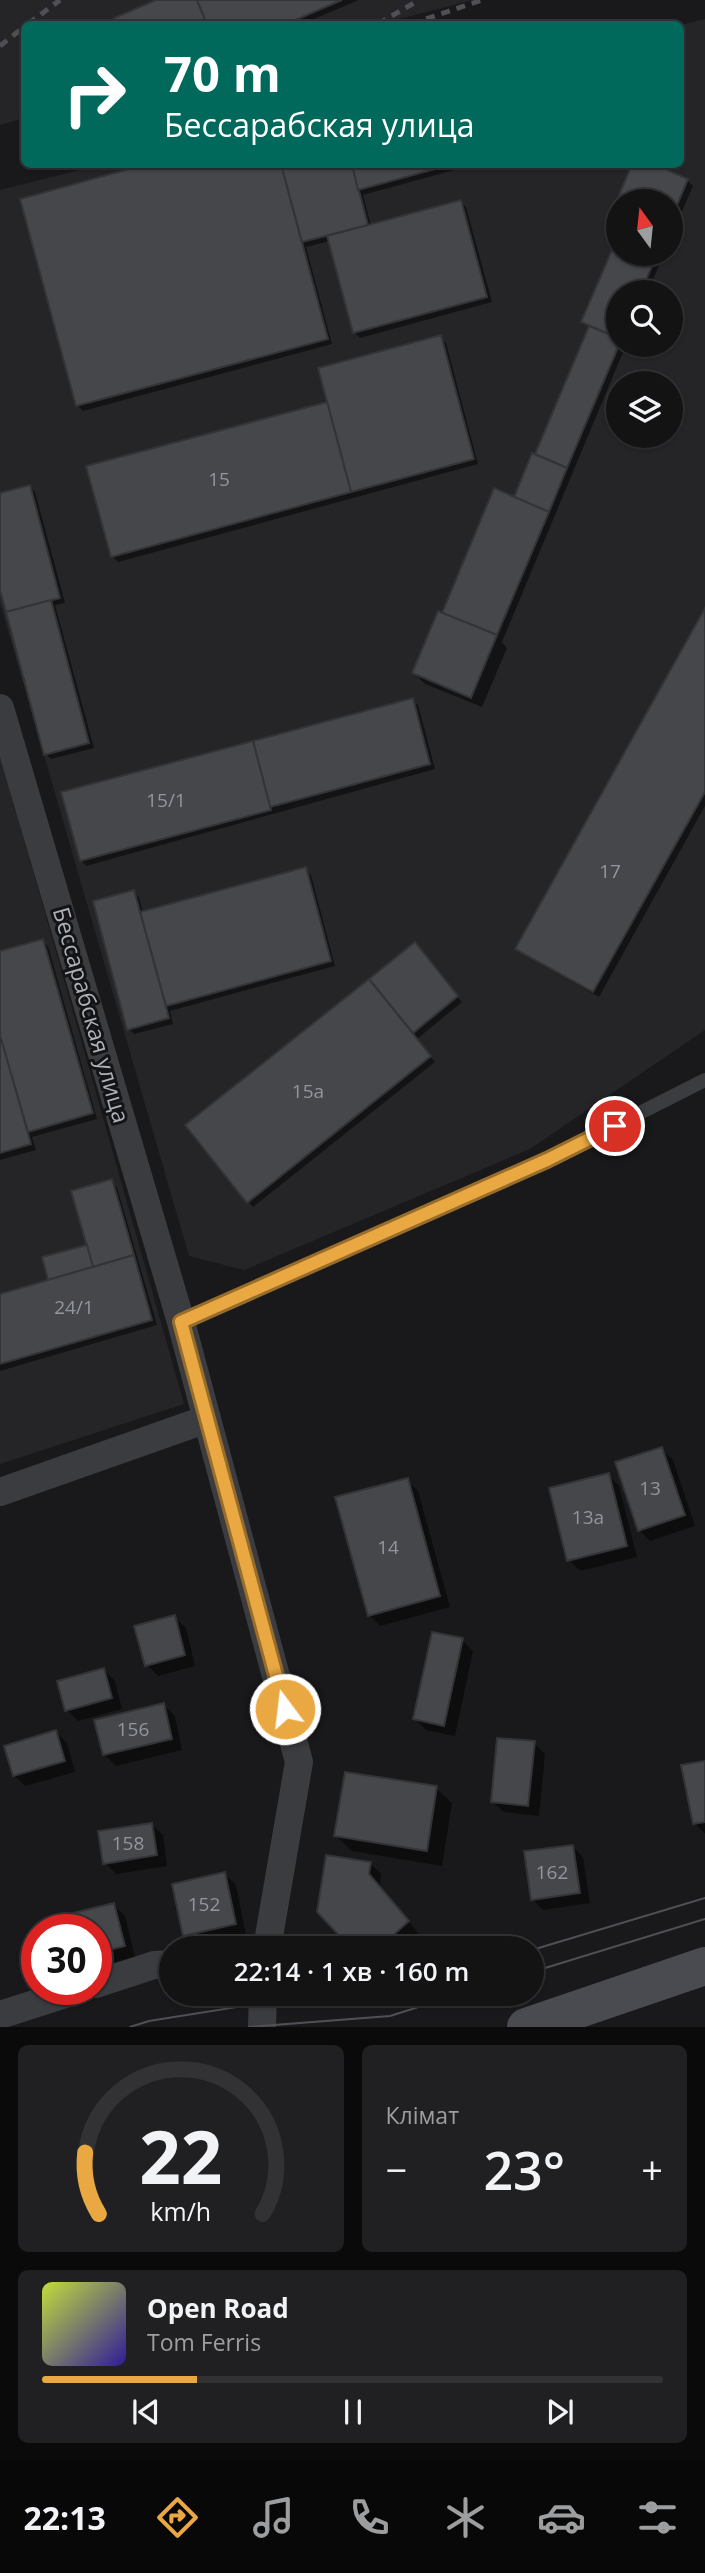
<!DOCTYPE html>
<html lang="uk">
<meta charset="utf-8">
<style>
:root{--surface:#131314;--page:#202022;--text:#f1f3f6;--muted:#9d9ea0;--line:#323234;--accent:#eaa842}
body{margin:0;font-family:"Open Sans",sans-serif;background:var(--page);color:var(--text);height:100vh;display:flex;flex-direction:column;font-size:26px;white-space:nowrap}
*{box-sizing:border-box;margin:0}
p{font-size:23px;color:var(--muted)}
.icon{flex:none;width:38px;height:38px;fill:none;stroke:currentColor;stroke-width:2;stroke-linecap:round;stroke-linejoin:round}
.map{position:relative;height:2027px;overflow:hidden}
.side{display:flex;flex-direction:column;gap:18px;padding:18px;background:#0a0a0b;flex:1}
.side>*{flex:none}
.top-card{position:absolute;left:21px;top:21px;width:663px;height:147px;border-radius:10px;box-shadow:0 2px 5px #0004,0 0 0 2px var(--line);background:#00695c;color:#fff;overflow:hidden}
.needle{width:46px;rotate:345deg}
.buttons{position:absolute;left:606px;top:189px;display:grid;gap:14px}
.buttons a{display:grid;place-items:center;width:77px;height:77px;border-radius:50%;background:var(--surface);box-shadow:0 2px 5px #0004,0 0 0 2px var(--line);font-size:35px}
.speed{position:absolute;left:21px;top:1914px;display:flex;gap:14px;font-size:35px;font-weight:700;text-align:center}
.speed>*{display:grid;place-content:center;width:91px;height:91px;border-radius:50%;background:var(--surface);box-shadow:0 2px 5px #0004,0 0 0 2px var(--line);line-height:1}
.speed .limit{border:10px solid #d22;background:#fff;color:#111}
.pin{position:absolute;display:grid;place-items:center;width:60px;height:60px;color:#fff;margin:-30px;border:4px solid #fff;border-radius:50%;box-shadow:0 2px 7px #0007}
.me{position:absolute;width:77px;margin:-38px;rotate:345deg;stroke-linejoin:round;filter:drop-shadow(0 0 5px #0008)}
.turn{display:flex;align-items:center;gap:24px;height:147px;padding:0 28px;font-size:32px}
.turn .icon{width:91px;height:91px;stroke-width:2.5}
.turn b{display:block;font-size:49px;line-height:60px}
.big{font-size:52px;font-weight:600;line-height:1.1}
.side .card{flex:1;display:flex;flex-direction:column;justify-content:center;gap:10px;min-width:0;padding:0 24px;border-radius:10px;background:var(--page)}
.side .dial{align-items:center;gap:0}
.dial svg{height:182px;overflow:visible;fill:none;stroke:var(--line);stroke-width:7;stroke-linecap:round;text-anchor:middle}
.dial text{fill:var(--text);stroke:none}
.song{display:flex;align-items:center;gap:21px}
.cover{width:84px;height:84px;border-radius:10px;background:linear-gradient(135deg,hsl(70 70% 55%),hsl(250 70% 35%))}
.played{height:7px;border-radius:4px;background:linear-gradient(90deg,var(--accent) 25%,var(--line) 25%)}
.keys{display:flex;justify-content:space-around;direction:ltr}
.heat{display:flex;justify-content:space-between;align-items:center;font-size:38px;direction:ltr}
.side .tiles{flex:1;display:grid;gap:18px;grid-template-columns:1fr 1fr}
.card:last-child{grid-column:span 2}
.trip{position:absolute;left:159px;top:1936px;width:385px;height:70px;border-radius:35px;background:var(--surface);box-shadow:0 2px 5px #0004,0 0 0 2px var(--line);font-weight:600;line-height:70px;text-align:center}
.tab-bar{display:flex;height:112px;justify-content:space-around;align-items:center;background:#080808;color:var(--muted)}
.tab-bar .icon{width:49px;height:49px}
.tab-bar .current{color:var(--accent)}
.tab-bar b{font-size:32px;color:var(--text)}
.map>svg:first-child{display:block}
.built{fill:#252528;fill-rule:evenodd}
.shadow{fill:#0007}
.building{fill:#46474b;stroke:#333437;stroke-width:2}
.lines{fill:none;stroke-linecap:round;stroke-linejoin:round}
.lane{stroke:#3a3c40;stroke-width:14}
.street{stroke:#3a3c40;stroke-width:28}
.secondary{stroke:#494b50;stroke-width:38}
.tram{stroke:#4e5055;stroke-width:2}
.rail{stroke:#4e5055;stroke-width:5;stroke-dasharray:9 7;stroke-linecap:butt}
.route-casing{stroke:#986d2b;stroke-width:18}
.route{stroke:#eaa842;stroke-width:12}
.labels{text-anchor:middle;stroke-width:6;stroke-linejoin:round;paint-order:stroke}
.number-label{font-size:19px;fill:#92969e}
.street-label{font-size:23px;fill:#acb1ba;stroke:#141416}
</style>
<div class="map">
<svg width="705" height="2027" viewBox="0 0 705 2027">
<rect width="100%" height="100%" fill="#19191b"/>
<g class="built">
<polygon points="0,0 473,0 380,24 24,24 24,118 0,125"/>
<path d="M705,19V1030L530,1149L244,1270L189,1256L0,603V190L104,164H681V25ZM618,201H670V254H618ZM618,292H670V345H618ZM618,383H670V436H618Z"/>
<polygon points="0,754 184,1404 0,1464"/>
</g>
<g class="shadow">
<polygon points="161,0 359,0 302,24 118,24 116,19"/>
<polygon points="154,164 476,164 363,195 371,226 461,202 466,207 492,302 360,338 354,332 330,241 306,247 332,344 83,411 77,405"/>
<polygon points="634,164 687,180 693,186 670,239 670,201 618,201"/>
<polygon points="618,254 664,254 648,292 618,292 618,345 626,345 502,642 507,648 482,707 425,684 414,673 443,615 515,499 535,457 590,328 583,322"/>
<polygon points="440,337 446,343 478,464 118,562 112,556 89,467 329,403"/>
<polygon points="30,487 35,492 65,603 55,605 94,748 51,759 46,754 0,583 0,495"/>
<polygon points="705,612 705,806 599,997 522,954 517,949"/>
<polygon points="412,700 418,705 435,769 86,866 81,860"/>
<polygon points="305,869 311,875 335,966 170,1011 173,1024 134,1034 129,1029 134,892 139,897 143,913"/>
<polygon points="42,941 48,946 97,1119 32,1137 36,1150 0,1160 0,1044 4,1043 0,1029 0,953"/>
<polygon points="414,944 462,1002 417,1039 435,1062 253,1207 187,1125"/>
<polygon points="111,1181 117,1187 157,1325 0,1371 0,1296 50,1281 44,1259 89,1246"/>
<polygon points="662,1449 673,1460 695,1526 650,1541 639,1530"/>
<polygon points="608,1475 619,1486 637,1557 580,1571 569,1560"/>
<polygon points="407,1480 418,1491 450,1607 380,1626 369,1615"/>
<polygon points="174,1617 186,1628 195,1666 158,1676 147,1665"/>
<polygon points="462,1640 473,1651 455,1736 426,1730 415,1719"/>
<polygon points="104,1670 115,1681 122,1709 78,1721 67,1710"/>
<polygon points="164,1705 175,1716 182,1750 116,1766 105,1755"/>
<polygon points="56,1732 67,1743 75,1772 25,1786 14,1775"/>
<polygon points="534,1743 545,1754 539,1816 504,1812 492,1801"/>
<polygon points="705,1762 705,1834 694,1823"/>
<polygon points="436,1788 452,1803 442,1866 352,1851 336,1836"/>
<polygon points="151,1824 163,1835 167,1866 116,1874 105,1863"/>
<polygon points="572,1846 583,1857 590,1903 543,1910 532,1899"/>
<polygon points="370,1863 381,1874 380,1887 418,1933 402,1948 353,1948"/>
<polygon points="225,1874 236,1885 246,1935 195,1946 184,1935"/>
<polygon points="114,1905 125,1916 135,1957 96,1967 96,1930 58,1930 55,1919"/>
</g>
<g class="building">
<polygon points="156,0 197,0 207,24 116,24 114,18"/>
<polygon points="197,0 342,0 286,24 207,24"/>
<polygon points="147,164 281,164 328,339 76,406 20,199"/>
<polygon points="281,164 352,164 368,225 302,242"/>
<polygon points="352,164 450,164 450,165 358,190"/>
<polygon points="632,164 654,164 688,179 670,222 670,201 618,201 618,227 608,222"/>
<polygon points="461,200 487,297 353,333 327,236"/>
<polygon points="618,236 618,254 657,254 641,292 618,292 618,338 581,322"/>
<polygon points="589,326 618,338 619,345 567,468 535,454"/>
<polygon points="441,335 474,459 351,492 318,368"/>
<polygon points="327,402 351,492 111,557 86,466"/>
<polygon points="532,453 567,468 549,512 514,497"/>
<polygon points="30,485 60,598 6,612 0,590 0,493"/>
<polygon points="494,488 549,512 497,635 442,613"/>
<polygon points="51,600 89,743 44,755 6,612"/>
<polygon points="705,608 705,792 593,992 515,949"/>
<polygon points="438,611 497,635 471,698 412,673"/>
<polygon points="413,698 430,764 270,807 253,741"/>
<polygon points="253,741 271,810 80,861 61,792"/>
<polygon points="306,867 331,961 166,1006 140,912"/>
<polygon points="134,890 169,1018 127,1030 93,901"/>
<polygon points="43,939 93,1113 28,1132 0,1036 0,951"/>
<polygon points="415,942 458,996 413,1033 369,979"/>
<polygon points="369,979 431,1056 247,1203 185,1125"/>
<polygon points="2,1042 31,1144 0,1153 0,1043"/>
<polygon points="112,1179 134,1255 93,1267 71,1191"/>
<polygon points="87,1245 93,1267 48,1280 42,1257"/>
<polygon points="134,1255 152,1320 0,1364 0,1294"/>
<polygon points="662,1447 685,1515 638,1531 615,1462"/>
<polygon points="609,1473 627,1546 567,1561 549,1488"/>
<polygon points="408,1478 440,1596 368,1616 335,1497"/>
<polygon points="175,1615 185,1655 145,1666 134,1626"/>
<polygon points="432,1632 463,1638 444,1726 413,1719"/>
<polygon points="104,1668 112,1698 65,1711 57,1681"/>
<polygon points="164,1703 172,1739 103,1755 94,1720"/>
<polygon points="56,1730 65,1761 13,1776 4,1746"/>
<polygon points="497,1738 535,1741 528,1806 491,1802"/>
<polygon points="705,1761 705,1822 693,1824 681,1765"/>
<polygon points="345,1772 437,1786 427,1851 334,1836"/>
<polygon points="152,1823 157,1855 103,1864 98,1831"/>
<polygon points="573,1845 580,1893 531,1900 524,1851"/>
<polygon points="326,1855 371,1862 369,1874 409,1921 379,1948 351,1948 317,1912"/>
<polygon points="225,1872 236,1924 183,1936 172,1884"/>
<polygon points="114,1903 125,1946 96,1953 96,1930 56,1930 53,1918"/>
</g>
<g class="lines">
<polyline class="lane" points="181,1322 547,1160 705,1080"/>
<g class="street">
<polyline points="0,708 181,1322 299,1762 267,1948"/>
<polyline points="0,1492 207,1419"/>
<polyline points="96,1984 154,1965 172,1964"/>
<polyline points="0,2015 78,1990"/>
<polyline points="262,2027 263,1993"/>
</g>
<polyline class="secondary" points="526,2027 705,1966"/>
<g class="tram">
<polyline points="532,1950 705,1898"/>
<polyline points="532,1972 705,1919"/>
<polyline points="130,2027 149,2021 263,2003 391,1993"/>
<polyline points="249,2027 390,2016 463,1993"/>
</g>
<g class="rail">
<polyline points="28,24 60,0"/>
<polyline points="378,24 419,0"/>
<polyline points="411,24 482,0"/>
<polyline points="0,46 24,27"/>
</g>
</g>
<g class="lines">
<defs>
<polyline id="route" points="285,1709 181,1322 547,1160 615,1126"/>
</defs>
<use href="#route" class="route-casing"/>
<use href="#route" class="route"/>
</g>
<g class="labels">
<g class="number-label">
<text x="219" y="486">15</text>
<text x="166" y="807">15/1</text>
<text x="610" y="878">17</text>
<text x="308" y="1098">15а</text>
<text x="74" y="1314">24/1</text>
<text x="650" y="1495">13</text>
<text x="588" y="1524">13а</text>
<text x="388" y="1554">14</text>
<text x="133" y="1736">156</text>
<text x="128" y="1850">158</text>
<text x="552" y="1879">162</text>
<text x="204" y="1911">152</text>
</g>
<g class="street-label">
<text transform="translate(91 1015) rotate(74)" y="8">Бессарабская улица</text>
</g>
</g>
</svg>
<div class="buttons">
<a><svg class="needle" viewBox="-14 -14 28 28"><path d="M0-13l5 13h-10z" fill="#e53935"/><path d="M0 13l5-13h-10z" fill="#9d9ea0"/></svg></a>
<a><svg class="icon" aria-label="search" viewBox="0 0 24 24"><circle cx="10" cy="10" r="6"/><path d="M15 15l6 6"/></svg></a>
<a><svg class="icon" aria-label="layers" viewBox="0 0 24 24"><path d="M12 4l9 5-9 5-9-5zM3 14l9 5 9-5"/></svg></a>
</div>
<div class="speed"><div class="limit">30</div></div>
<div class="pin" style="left:615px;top:1126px;background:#d93025"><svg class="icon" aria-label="arrive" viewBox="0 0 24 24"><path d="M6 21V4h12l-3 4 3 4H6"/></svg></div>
<svg class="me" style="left:285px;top:1709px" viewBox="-20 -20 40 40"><circle r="17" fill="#eaa842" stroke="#fff" stroke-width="3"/><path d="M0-11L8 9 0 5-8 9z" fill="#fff"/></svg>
<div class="trip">22:14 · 1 хв · 160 m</div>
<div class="top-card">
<div class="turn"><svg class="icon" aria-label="right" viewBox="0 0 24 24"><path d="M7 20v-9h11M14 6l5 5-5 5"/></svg><div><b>70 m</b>Бессарабская улица</div></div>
</div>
</div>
<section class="side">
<div class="tiles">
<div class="card dial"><svg viewBox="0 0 100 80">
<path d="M14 69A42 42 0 1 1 86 69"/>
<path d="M14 69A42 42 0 0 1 8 42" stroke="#eaa842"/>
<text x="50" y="56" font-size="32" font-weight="700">22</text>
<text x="50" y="72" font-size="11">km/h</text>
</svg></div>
<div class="card"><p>Клімат</p>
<div class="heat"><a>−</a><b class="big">23°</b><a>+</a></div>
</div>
<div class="card">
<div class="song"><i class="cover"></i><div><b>Open Road</b><p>Tom Ferris</p></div></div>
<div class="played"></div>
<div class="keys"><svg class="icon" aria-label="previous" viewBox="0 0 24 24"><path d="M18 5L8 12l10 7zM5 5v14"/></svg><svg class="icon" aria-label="pause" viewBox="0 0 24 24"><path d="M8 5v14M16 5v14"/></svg><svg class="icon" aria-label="next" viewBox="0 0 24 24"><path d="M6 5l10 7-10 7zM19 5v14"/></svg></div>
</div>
</div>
</section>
<nav class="tab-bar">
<b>22:13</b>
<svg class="icon current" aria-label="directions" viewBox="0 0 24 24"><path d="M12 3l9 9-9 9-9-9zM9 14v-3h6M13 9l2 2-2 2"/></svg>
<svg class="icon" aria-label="music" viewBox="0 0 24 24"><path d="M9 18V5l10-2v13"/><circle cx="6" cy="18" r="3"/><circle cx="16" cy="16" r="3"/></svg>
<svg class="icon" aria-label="phone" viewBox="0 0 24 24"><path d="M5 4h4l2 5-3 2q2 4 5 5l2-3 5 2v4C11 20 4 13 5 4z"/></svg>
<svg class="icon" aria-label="climate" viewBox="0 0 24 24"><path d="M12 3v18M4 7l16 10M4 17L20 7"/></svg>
<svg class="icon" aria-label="car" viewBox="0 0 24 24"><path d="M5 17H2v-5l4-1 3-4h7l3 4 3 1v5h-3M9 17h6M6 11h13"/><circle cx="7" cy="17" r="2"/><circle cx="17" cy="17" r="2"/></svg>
<svg class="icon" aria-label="filters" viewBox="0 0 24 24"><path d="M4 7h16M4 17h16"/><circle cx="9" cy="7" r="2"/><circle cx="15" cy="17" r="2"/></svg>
</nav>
